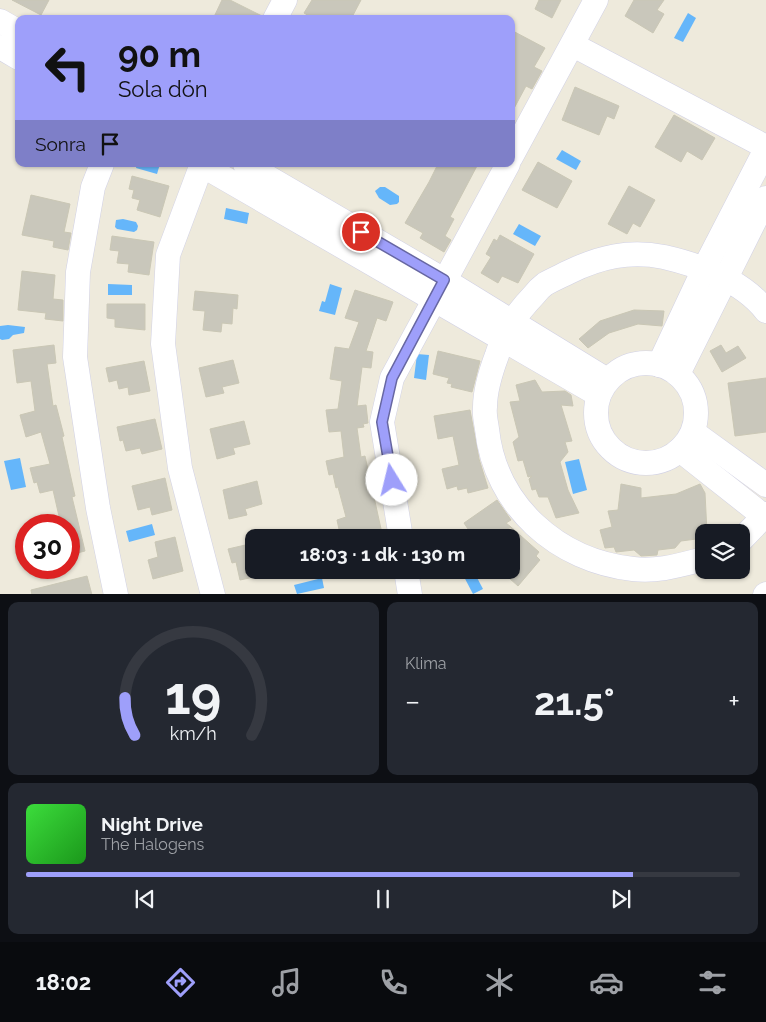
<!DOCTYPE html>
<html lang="tr">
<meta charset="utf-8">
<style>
:root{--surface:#171b24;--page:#242831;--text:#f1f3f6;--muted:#9ea1a6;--line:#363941;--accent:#9e9ffa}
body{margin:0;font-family:Raleway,sans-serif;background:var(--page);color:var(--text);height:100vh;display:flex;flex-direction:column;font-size:19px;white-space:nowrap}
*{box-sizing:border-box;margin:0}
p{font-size:16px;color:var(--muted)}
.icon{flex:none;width:28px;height:28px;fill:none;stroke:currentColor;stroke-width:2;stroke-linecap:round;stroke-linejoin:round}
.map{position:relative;height:594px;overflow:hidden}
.side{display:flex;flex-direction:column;gap:8px;padding:8px;background:#0d0f14;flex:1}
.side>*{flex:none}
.banner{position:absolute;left:15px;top:15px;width:500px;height:152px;border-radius:10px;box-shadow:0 1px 4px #0004;background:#9e9ffa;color:#111;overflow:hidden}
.tools{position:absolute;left:695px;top:524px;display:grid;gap:10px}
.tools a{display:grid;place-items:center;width:55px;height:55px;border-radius:10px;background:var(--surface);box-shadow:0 1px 4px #0004;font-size:25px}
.speed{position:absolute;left:15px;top:514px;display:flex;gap:10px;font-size:25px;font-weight:700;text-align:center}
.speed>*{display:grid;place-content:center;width:65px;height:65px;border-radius:50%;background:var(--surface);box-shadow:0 1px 4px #0004;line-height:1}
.speed .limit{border:8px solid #d22;background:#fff;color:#111}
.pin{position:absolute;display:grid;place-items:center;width:42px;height:42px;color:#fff;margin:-21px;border:2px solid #fff;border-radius:50%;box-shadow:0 1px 5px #0007}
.me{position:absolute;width:55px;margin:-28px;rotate:351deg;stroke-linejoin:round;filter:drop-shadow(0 0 4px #0008)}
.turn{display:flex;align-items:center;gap:18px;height:105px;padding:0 20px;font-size:22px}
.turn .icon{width:65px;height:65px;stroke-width:2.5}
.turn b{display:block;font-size:35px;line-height:42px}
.then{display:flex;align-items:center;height:48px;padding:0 20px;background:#0003;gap:10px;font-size:19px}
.big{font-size:38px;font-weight:700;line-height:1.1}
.side .card{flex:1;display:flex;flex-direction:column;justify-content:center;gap:8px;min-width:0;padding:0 18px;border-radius:10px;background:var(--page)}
.side .dial{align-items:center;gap:0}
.dial svg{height:130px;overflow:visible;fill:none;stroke:var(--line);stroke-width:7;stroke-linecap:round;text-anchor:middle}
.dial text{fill:var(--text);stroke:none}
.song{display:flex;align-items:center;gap:15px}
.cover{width:60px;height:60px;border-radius:8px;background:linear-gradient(135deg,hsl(120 70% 55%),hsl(120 70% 35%))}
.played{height:5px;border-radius:2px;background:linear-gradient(90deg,var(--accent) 85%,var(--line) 85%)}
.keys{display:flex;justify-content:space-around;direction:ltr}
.heat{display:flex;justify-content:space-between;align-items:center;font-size:28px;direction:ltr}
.side .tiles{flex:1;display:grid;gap:8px;grid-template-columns:1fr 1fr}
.card:last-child{grid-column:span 2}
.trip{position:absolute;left:245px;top:529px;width:275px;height:50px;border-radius:10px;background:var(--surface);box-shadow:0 1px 4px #0004;font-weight:700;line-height:50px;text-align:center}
.tabs{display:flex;height:80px;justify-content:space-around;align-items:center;background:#090b0e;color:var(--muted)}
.tabs .icon{width:35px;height:35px}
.tabs .on{color:var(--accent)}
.tabs b{font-size:22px;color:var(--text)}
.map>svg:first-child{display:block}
.water{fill:#65b6fa}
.building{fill:#c9c7bb;stroke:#cac7b5}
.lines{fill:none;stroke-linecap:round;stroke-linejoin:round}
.minor-casing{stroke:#d1d1e5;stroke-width:25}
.minor{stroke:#fff;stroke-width:24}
.route-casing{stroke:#6767a2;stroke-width:12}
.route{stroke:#9e9ffa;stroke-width:9}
</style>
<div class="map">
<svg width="766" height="595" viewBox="0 0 766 595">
<rect width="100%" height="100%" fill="#eeeadc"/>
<g class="water">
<polygon points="688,13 696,18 683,42 674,38"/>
<polygon points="562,150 581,161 576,170 556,159"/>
<polygon points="137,164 160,164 157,174 136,168"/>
<polygon points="380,187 385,187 399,196 399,202 397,204 390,205 379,198 375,191"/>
<polygon points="226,208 249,213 247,224 224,219"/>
<polygon points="123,219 136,222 138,226 137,230 134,232 117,229 115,227 116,220"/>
<polygon points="519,224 541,236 535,246 513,234"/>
<polygon points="108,284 132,285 132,295 108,295"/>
<polygon points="330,284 342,288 335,315 319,311 322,301 325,302"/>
<polygon points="8,325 25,327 24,333 13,335 9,339 2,340 0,339 0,326"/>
<polygon points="417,354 429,355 426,380 414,378"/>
<polygon points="20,458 26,487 11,490 4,461"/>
<polygon points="579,459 587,490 573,494 565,462"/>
<polygon points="152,524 155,535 129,542 126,531"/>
<polygon points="468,570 473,570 483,589 473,594 462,573"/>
<polygon points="322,578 324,588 297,594 294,585"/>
</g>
<g class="building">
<polygon points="12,0 49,0 41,15"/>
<polygon points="222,0 230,0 262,16 261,19 213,19"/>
<polygon points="312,0 361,0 351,19 314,19 304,13"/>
<polygon points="539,0 561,0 552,18 535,9"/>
<polygon points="634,0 664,0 657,10 664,14 653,33 625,16"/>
<polygon points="511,30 545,48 534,67 542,71 532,89 526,86 511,114"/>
<polygon points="575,87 619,106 614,119 607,116 599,135 562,120"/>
<polygon points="674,115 715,138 702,160 687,151 681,162 655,147"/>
<polygon points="538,162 572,181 557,208 522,190"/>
<polygon points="438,164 478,164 450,217 454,219 445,236 451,240 444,252 420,238 423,233 405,223 429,182"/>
<polygon points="132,176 169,186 160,217 137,210 140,200 132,198 134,190 129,189"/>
<polygon points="629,186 655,200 640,227 633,223 627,234 608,224"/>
<polygon points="31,195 70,204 64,232 71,233 68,250 53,247 54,241 22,235"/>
<polygon points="500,235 534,254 518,283 502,276 498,283 481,273 491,257 486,254 494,239 497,241"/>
<polygon points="112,236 154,242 149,275 128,272 129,264 117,263 119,251 110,250"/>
<polygon points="22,271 55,275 53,299 63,300 63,321 45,319 46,313 18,310"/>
<polygon points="355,290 393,302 386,321 377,318 366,351 373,352 371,368 362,367 357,406 366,405 368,423 363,424 364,427 357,428 361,457 365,456 383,538 345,538 343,533 340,534 337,520 346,517 338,487 336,488 333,474 329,475 326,461 344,457 341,431 329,432 326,410 338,409 342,381 330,379 335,347 349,349 359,322 345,318"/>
<polygon points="195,291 238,295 237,309 233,308 232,324 222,323 221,332 203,330 205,311 193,310"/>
<polygon points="107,304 145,304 145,330 115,327 115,319 107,318"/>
<polygon points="634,310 664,311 662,326 638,324 609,333 588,348 579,339 600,321"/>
<polygon points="54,345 56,363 47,364 53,406 56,405 64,436 62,437 75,496 72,497 85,551 69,555 69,525 61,525 53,490 40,493 37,482 34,483 30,468 50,464 41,432 26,437 20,415 35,411 31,381 17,383 13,350"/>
<polygon points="721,345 726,353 738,346 746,358 722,372 710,351"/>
<polygon points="438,351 480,361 472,392 451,387 452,384 447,383 449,378 433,374"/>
<polygon points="233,360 239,383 222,387 224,393 206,397 199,368"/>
<polygon points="144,361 150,391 129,395 128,387 119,389 117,380 109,382 106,368"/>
<polygon points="766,378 766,432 735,436 728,383"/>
<polygon points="535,380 542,392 565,391 571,395 573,406 561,405 572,441 565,442 568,452 560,462 568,490 579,513 556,518 548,497 539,497 536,489 532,490 529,479 532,476 528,477 523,460 518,461 513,442 519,437 510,402 520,401 516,385"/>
<polygon points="470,410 479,459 488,488 468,493 467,488 458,490 457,486 447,489 442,469 459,465 453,436 438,439 434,416"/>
<polygon points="155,419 162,449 142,454 140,448 126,451 123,440 120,441 117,427"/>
<polygon points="244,421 250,444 233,448 235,454 217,459 210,429"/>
<polygon points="165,478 172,510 152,515 150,507 138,510 132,486"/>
<polygon points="257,481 262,504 245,509 247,515 229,519 223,490"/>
<polygon points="621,484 641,488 641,498 676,494 700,484 705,493 707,532 704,532 704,538 681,541 675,548 658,550 657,555 641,556 634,550 616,552 614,547 605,548 600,530 612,527 608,511 618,510"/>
<polygon points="497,500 511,520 506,523 511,527 497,537 494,532 486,538 474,538 464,523"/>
<polygon points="511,527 539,552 536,556 540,560 518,586 500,570 511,570"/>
<polygon points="175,537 183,571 153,579 148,560 158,557 155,542"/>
<polygon points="254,543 254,577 240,580 236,562 232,563 228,549"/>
<polygon points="87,576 92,595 32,595 31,590"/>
</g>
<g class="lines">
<defs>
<g id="minor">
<polyline points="275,19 285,0"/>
<polyline points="0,21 19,32"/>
<polyline points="573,45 766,147"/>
<polyline points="0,47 19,58"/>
<polyline points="511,157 596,0"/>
<polyline points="102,164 93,187 78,272 75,357 98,508 116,595"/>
<polyline points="200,164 599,395"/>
<polyline points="202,164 168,255 163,344 180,468 213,595"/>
<polyline points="245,164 444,280 607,380"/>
<circle cx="646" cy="413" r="50"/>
<polyline points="659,365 704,269 766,149"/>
<polyline points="678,374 766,198"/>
<polyline points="693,432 766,485"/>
<polyline points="680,450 766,518"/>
<polyline points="401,538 382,422 392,378 508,164"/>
<polyline points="741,540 766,514"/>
<path d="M704,559C680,565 658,572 633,569C558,561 495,506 487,429C486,422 484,414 485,407C485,389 491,371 497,355C505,330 516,314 534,295C537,291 541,287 545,284C552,280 561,276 569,272C600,257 629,250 664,257C699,265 743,281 766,311"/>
<polyline points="406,570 410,595"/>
<polyline points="765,595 766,594"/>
</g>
</defs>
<use href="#minor" class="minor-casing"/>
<use href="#minor" class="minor"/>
</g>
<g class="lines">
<defs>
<polyline id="route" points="361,232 444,280 392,378 382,422 392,480"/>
</defs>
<use href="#route" class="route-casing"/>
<use href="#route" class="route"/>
</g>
</svg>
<div class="tools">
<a><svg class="icon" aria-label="layers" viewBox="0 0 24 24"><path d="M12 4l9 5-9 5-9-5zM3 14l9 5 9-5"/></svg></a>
</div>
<div class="speed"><div class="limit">30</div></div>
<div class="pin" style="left:361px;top:232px;background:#d93025"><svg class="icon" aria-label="arrive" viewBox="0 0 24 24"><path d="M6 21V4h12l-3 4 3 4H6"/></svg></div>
<svg class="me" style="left:392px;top:480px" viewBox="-20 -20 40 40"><circle r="19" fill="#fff"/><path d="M0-13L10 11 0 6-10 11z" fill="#9e9ffa"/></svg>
<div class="trip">18:03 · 1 dk · 130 m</div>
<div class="banner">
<div class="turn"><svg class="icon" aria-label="left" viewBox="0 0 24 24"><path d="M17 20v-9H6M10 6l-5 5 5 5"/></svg><div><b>90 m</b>Sola dön</div></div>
<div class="then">Sonra<svg class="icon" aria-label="arrive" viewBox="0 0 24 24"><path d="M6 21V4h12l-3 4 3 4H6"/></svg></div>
</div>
</div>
<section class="side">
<div class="tiles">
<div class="card dial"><svg viewBox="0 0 100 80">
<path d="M14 69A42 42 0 1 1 86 69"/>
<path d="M14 69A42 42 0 0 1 8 46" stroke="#9e9ffa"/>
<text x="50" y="56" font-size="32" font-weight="700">19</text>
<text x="50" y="72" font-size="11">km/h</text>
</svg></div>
<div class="card"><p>Klima</p>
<div class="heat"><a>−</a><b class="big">21.5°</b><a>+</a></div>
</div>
<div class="card">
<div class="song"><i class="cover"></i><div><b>Night Drive</b><p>The Halogens</p></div></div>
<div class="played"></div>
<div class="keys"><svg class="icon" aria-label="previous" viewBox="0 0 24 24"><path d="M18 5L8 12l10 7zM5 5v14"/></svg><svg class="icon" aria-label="pause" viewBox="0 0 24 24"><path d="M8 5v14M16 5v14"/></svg><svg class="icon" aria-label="next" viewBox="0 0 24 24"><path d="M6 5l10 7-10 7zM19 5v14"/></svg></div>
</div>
</div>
</section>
<nav class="tabs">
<b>18:02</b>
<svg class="icon on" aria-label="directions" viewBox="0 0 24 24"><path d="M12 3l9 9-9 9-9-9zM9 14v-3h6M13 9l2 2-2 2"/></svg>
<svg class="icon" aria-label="music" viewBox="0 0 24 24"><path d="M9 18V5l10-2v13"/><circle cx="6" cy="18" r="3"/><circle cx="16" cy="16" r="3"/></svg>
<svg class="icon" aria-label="phone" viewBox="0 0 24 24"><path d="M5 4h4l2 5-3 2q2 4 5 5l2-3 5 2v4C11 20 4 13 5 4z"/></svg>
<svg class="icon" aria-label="climate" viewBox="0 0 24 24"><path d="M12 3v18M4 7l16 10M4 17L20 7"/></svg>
<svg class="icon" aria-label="car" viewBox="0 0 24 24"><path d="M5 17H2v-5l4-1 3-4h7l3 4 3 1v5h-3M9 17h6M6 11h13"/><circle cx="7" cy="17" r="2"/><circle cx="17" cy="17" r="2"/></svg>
<svg class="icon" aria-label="filters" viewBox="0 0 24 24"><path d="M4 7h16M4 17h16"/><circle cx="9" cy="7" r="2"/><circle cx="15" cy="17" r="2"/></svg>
</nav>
